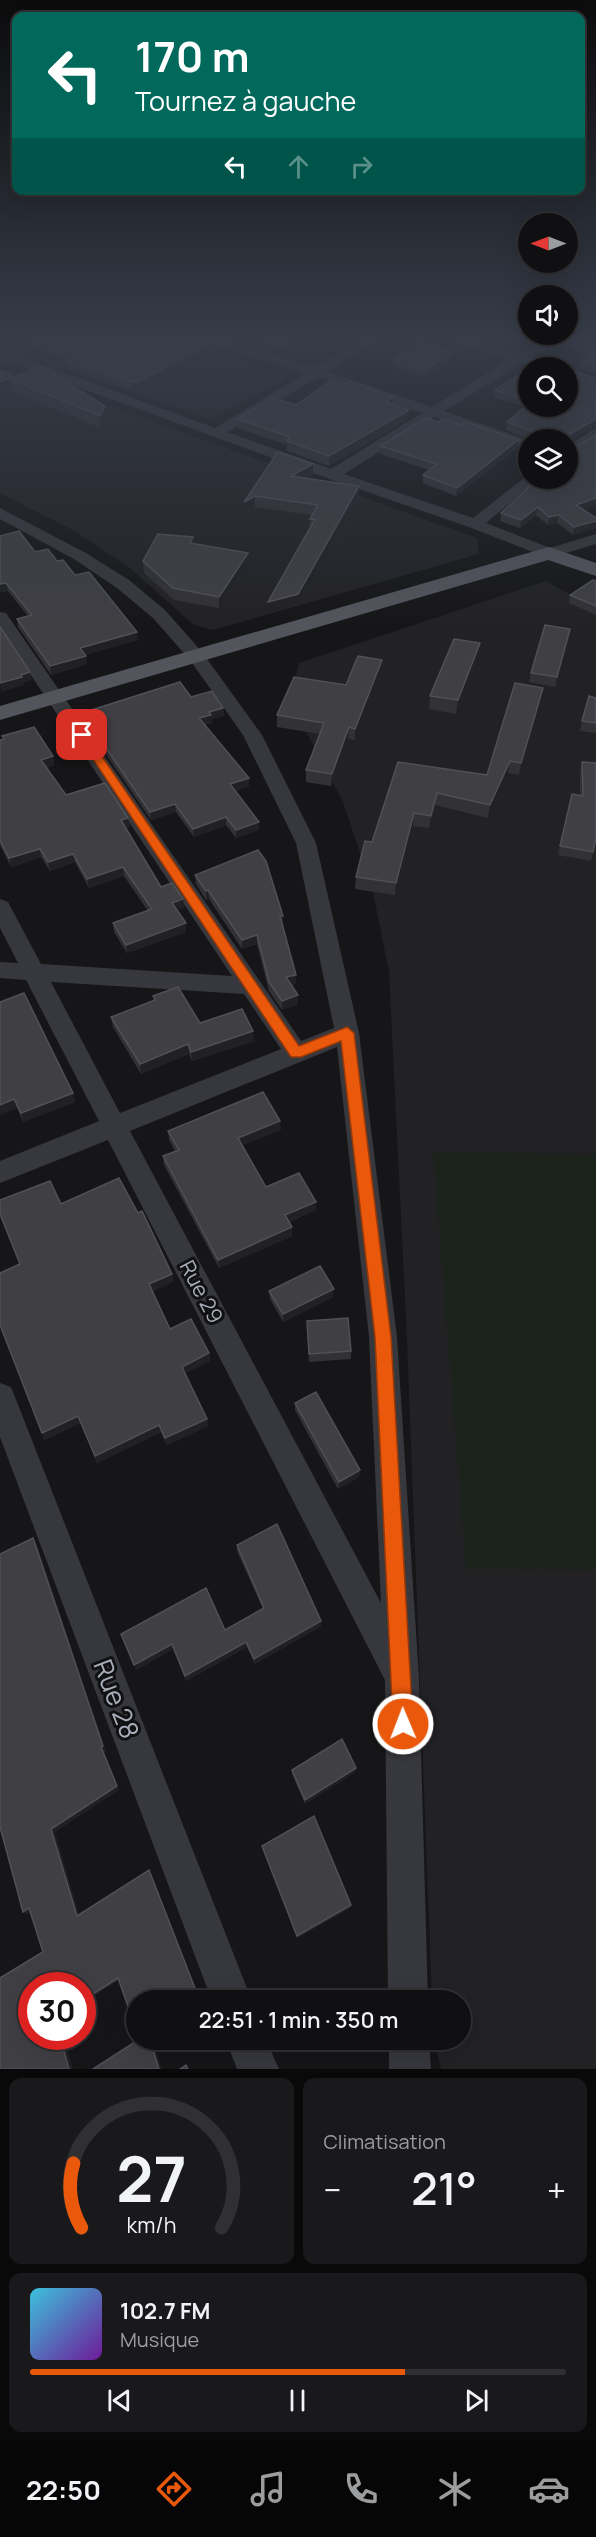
<!DOCTYPE html>
<html lang="fr">
<meta charset="utf-8">
<style>
:root{--surface:#101012;--page:#19191b;--text:#f1f3f6;--muted:#9c9d9f;--line:#303032;--accent:#ea580c}
body{margin:0;font-family:Manrope,sans-serif;background:var(--page);color:var(--text);height:100vh;display:flex;flex-direction:column;font-size:22px;white-space:nowrap}
*{box-sizing:border-box;margin:0}
p{font-size:20px;color:var(--muted)}
.icon{flex:none;width:33px;height:33px;fill:none;stroke:currentColor;stroke-width:2;stroke-linecap:round;stroke-linejoin:round}
.map{position:relative;height:2069px;overflow:hidden}
.panel{display:flex;flex-direction:column;gap:9px;padding:9px;background:#09090a;flex:1}
.panel>*{flex:none}
.banner{position:absolute;left:12px;top:12px;width:573px;height:183px;border-radius:12px;box-shadow:0 6px 24px #0002,0 0 0 2px var(--line);background:#00695c;color:#fff;overflow:hidden}
.needle{width:39px;rotate:270deg}
.controls{position:absolute;left:518px;top:213px;display:grid;gap:12px}
.controls a{display:grid;place-items:center;width:60px;height:60px;border-radius:50%;background:var(--surface);box-shadow:0 6px 24px #0002,0 0 0 2px var(--line);font-size:30px}
.speed{position:absolute;left:18px;top:1972px;display:flex;gap:12px;font-size:30px;font-weight:700;text-align:center}
.speed>*{display:grid;place-content:center;width:78px;height:78px;border-radius:50%;background:var(--surface);box-shadow:0 6px 24px #0002,0 0 0 2px var(--line);line-height:1}
.speed .limit{border:9px solid #d22;background:#fff;color:#111}
.pin{position:absolute;display:grid;place-items:center;width:51px;height:51px;color:#fff;margin:-26px;border-radius:12px;box-shadow:0 3px 9px #0006}
.me{position:absolute;width:66px;margin:-33px;rotate:359deg;stroke-linejoin:round;filter:drop-shadow(0 0 4px #0008)}
.turn{display:flex;align-items:center;gap:21px;height:126px;padding:0 24px;font-size:27px}
.turn .icon{width:78px;height:78px;stroke-width:2.5}
.turn b{display:block;font-size:42px;line-height:51px}
.lanes{display:flex;align-items:center;height:57px;padding:0 24px;background:#0003;justify-content:center;gap:30px;direction:ltr}
.lanes .off{opacity:.35}
.big{font-size:45px;font-weight:600;line-height:1.1}
.panel .card{flex:1;display:flex;flex-direction:column;justify-content:center;gap:9px;min-width:0;padding:0 21px;border-radius:12px;background:var(--page)}
.panel .dial{align-items:center;gap:0}
.dial svg{height:156px;overflow:visible;fill:none;stroke:var(--line);stroke-width:7;stroke-linecap:round;text-anchor:middle}
.dial text{fill:var(--text);stroke:none}
.song{display:flex;align-items:center;gap:18px}
.cover{width:72px;height:72px;border-radius:9px;background:linear-gradient(135deg,hsl(190 70% 55%),hsl(280 70% 35%))}
.played{height:6px;border-radius:3px;background:linear-gradient(90deg,var(--accent) 70%,var(--line) 70%)}
.keys{display:flex;justify-content:space-around;direction:ltr}
.heat{display:flex;justify-content:space-between;align-items:center;font-size:33px;direction:ltr}
.panel .tiles{flex:1;display:grid;gap:9px;grid-template-columns:1fr 1fr}
.card:last-child{grid-column:span 2}
.trip{position:absolute;left:126px;top:1990px;width:345px;height:60px;border-radius:30px;background:var(--surface);box-shadow:0 6px 24px #0002,0 0 0 2px var(--line);font-weight:600;line-height:60px;text-align:center}
.dock{display:flex;height:96px;justify-content:space-around;align-items:center;background:#060607;color:var(--muted)}
.dock .icon{width:42px;height:42px}
.dock .on{color:var(--accent)}
.dock b{font-size:27px;color:var(--text)}
.map>svg:first-child{display:block}
.built{fill:#222225}
.green{fill:#1c231d}
.lines{fill:none;stroke-linecap:round;stroke-linejoin:round}
.minor{fill:#37383d;fill-rule:evenodd}
.major{fill:#53555c;fill-rule:evenodd}
.wall{fill:#323236}
.shaded-wall{fill:#212124}
.building{fill:#3f3f44;stroke:#4f5156;stroke-width:1.5}
.route{fill:#ea580c;stroke:#983908;stroke-width:1.5}
.labels{text-anchor:middle;stroke-width:6;stroke-linejoin:round;paint-order:stroke}
.street-label{font-size:21px;fill:#a8adb8;stroke:#111113}
.near-street-label{font-size:26px;fill:#a8adb8;stroke:#111113}
</style>
<div class="map">
<svg width="596" height="2069" viewBox="0 0 596 2069">
<rect width="100%" height="100%" fill="#161618"/>
<g class="built">
<polygon points="85,335 176,340 279,372 285,379 210,419 34,359"/>
<polygon points="5,369 477,538 479,554 213,630 194,625 131,569 75,531 0,493 0,371"/>
<polygon points="546,581 596,609 596,2069 441,2069 434,2040 460,2040 460,2001 432,2001 407,1339 389,972 373,892 343,802 290,701 299,663"/>
</g>
<polygon class="green" points="433,1153 596,1154 596,1570 466,1569"/>
<g class="lines">
<g class="minor">
<path d="M45,335H62L18,356L215,428L306,373L186,338L184,335H204L315,367L369,335H384L327,371L432,407L510,359L438,338L436,335H456L519,354L549,335H564L531,357L560,368H538L522,363L444,411L528,440V449L435,417L344,474L473,518L528,475V478H540L486,523L550,548L596,534V544L549,558L543,556L469,527L327,478L7,361L0,363V350L6,352ZM318,377L422,413L331,469L227,432Z"/>
<polygon points="596,428 596,439 567,457 567,446"/>
<path d="M0,508L86,553L129,580L165,610L202,652L262,735L316,843L359,1033L397,1337L419,1678L428,2001H388L385,1680L108,1140L0,1183V1161L99,1121L26,980L0,978V962L18,963L0,928V899L8,902L41,964L232,976L0,629V612L6,613L301,1041L334,1028L296,843L243,735L190,660L153,618L117,588L74,559L0,519ZM51,982L244,994L281,1049L120,1113ZM337,1047L369,1337L381,1603L130,1131Z"/>
<polygon points="0,1383 11,1387 15,1397 252,2001 212,2001 0,1437"/>
<polygon points="226,2040 266,2040 279,2069 237,2069"/>
<polygon points="389,2040 429,2040 431,2069 389,2069"/>
</g>
<polygon class="major" points="549,547 596,563 596,576 548,560 0,720 0,706"/>
</g>
<g class="wall">
<polygon points="0,335 39,335 19,344 14,342 0,348"/>
<polygon points="213,335 315,335 286,350 241,336 231,341"/>
<polygon points="513,335 544,335 533,340"/>
<polygon points="596,335 596,374 580,369 581,361 591,355 555,344 556,337"/>
<polygon points="35,343 215,349 138,389 132,390 67,367 66,360 67,360 36,350"/>
<polygon points="453,358 426,377 393,367 393,360"/>
<polygon points="0,370 14,378 105,406 106,418 101,428 12,391 11,385 0,390"/>
<polygon points="528,373 528,406 596,378 596,426 595,426 567,443 568,452 596,435 584,510 573,535 557,523 548,525 536,515 520,528 500,521 501,513 538,479 568,466 567,440 531,440 506,430 507,422 525,407 494,397 495,390"/>
<polygon points="393,404 408,419 329,466 287,451 287,445 238,428 237,419 296,405"/>
<polygon points="380,446 517,448 456,496 423,483 423,475 430,470 380,454"/>
<polygon points="313,464 313,475 307,478 359,486 359,497 298,605 268,614 310,528 310,519 312,515 255,507 244,513 244,502"/>
<polygon points="0,536 57,561 75,575 138,640 85,655 87,664 51,675 18,627 17,619 28,616 8,591 0,592"/>
<polygon points="193,543 248,553 249,564 219,608 174,600 144,573 143,561"/>
<polygon points="596,581 596,615 569,603 570,595"/>
<polygon points="569,638 555,687 529,682 531,673"/>
<polygon points="480,643 478,657 456,714 429,709 430,696"/>
<polygon points="382,660 381,671 355,740 348,739 331,786 306,782 306,770 320,734 277,727 277,715 346,685"/>
<polygon points="543,688 540,700 519,775 508,773 488,818 435,805 429,828 413,826 395,895 355,889 356,877 372,842 398,762 487,775"/>
<polygon points="191,697 223,708 224,716 211,719 212,723 204,725 249,778 249,786 235,791 259,822 259,830 236,838 226,825 194,837 176,812 151,820 83,721 82,713"/>
<polygon points="596,698 596,733 580,731 582,721"/>
<polygon points="2,736 53,756 54,765 46,768 66,795 128,818 130,827 126,828 161,887 183,899 184,908 177,910 186,923 186,932 127,953 114,932 113,923 148,911 124,876 89,888 75,862 50,871 41,857 11,867 0,845 0,740 3,739"/>
<polygon points="582,762 596,838 591,861 558,855 572,794 580,795 580,771"/>
<polygon points="195,875 283,925 282,925 296,984 291,985 298,1004 282,1010 269,991 257,944 242,949 209,899 206,900 196,884"/>
<polygon points="153,996 200,1023 254,1041 192,1061 189,1054 141,1074 113,1027 111,1017 154,1000"/>
<polygon points="0,1002 73,1093 75,1102 23,1122 17,1108 0,1115"/>
<polygon points="281,1130 242,1145 266,1187 316,1210 289,1222 292,1227 292,1236 219,1268 164,1165 163,1156 175,1151 169,1140 168,1131"/>
<polygon points="61,1204 172,1274 173,1282 153,1291 170,1329 209,1353 210,1361 185,1373 207,1419 208,1426 167,1445 161,1432 97,1463 81,1423 44,1440 20,1265"/>
<polygon points="269,1291 333,1297 283,1322 270,1299"/>
<polygon points="307,1321 351,1351 351,1359 309,1362"/>
<polygon points="295,1403 360,1470 359,1477 338,1489 295,1410"/>
<polygon points="237,1545 321,1621 321,1626 255,1664 247,1647 186,1681 173,1649 136,1670 206,1588 225,1630 263,1609 237,1551"/>
<polygon points="356,1768 355,1772 305,1804 292,1774 292,1770"/>
<polygon points="262,1846 351,1905 350,1908 297,1938"/>
</g>
<g class="shaded-wall">
<polygon points="13,335 14,342 0,348 0,341"/>
<polygon points="21,335 39,335 19,344 18,337"/>
<polygon points="231,335 241,335 241,336 231,341"/>
<polygon points="301,335 315,335 286,350 286,343"/>
<polygon points="534,335 544,335 533,340"/>
<polygon points="215,342 215,349 138,389 132,390 131,382"/>
<polygon points="454,351 453,358 426,377 426,370"/>
<polygon points="13,376 14,381 10,379 11,385 0,390 0,382"/>
<polygon points="393,397 393,406 386,402"/>
<polygon points="105,406 106,418 101,428 100,416"/>
<polygon points="409,410 408,419 329,466 329,456"/>
<polygon points="596,419 595,426 567,443 567,436"/>
<polygon points="518,440 517,448 456,496 457,488"/>
<polygon points="313,464 313,475 291,487 291,476"/>
<polygon points="359,486 359,497 298,605 268,614 268,602"/>
<polygon points="255,496 255,507 244,513 244,502"/>
<polygon points="596,498 596,506 575,513 576,505"/>
<polygon points="538,507 536,515 520,528 521,520"/>
<polygon points="559,515 557,523 548,525 549,517"/>
<polygon points="596,521 596,528 573,535 574,527"/>
<polygon points="248,553 249,564 219,608 219,597"/>
<polygon points="6,583 8,591 0,592 0,584"/>
<polygon points="570,629 569,638 555,687 557,677"/>
<polygon points="137,632 138,640 81,656 80,648"/>
<polygon points="480,643 478,657 456,714 458,700"/>
<polygon points="86,656 87,664 51,675 50,666"/>
<polygon points="382,660 381,671 355,740 355,729"/>
<polygon points="30,672 32,680 23,683 24,685 1,692 0,683 21,675"/>
<polygon points="543,688 540,700 519,775 521,763"/>
<polygon points="223,708 224,716 211,719 212,723 199,726 199,718 209,712"/>
<polygon points="349,727 348,739 331,786 332,774"/>
<polygon points="53,756 54,765 42,769 41,760"/>
<polygon points="510,761 508,773 488,818 490,805"/>
<polygon points="249,778 249,786 231,793 230,784"/>
<polygon points="437,793 435,805 429,828 431,816"/>
<polygon points="175,804 176,812 151,820 150,812"/>
<polygon points="414,813 413,826 395,895 396,883"/>
<polygon points="226,817 226,825 194,837 193,829"/>
<polygon points="128,818 130,827 122,829 121,820"/>
<polygon points="259,822 259,830 236,838 236,830"/>
<polygon points="40,849 41,857 11,867 9,858"/>
<polygon points="73,854 75,862 50,871 48,862"/>
<polygon points="123,867 124,876 89,888 87,879"/>
<polygon points="208,890 209,899 206,900 206,891"/>
<polygon points="183,899 184,908 173,912 172,903"/>
<rect x="280" y="916" width="3" height="9"/>
<polygon points="186,923 186,932 127,953 126,945"/>
<polygon points="257,935 257,944 242,949 242,940"/>
<polygon points="296,975 296,984 287,985 286,977"/>
<polygon points="298,995 298,1004 282,1010 282,1001"/>
<polygon points="253,1031 254,1041 192,1061 191,1052"/>
<polygon points="188,1044 189,1054 141,1074 140,1064"/>
<polygon points="73,1093 75,1102 23,1122 21,1113"/>
<polygon points="14,1099 17,1108 0,1115 0,1105"/>
<polygon points="280,1121 281,1130 239,1147 238,1138"/>
<polygon points="316,1202 316,1210 285,1223 285,1215"/>
<polygon points="292,1227 292,1236 219,1268 218,1260"/>
<polygon points="172,1274 173,1282 151,1292 149,1284"/>
<polygon points="334,1289 333,1297 283,1322 283,1314"/>
<polygon points="209,1353 210,1361 184,1374 182,1367"/>
<polygon points="78,1416 81,1423 44,1440 42,1433"/>
<polygon points="207,1419 208,1426 167,1445 165,1438"/>
<polygon points="159,1425 161,1432 97,1463 95,1456"/>
<polygon points="360,1470 359,1477 338,1489 339,1482"/>
<polygon points="33,1538 37,1545 106,1751 104,1752 119,1790 55,1832 80,1919 77,1916 51,1829 101,1747"/>
<polygon points="321,1621 321,1626 255,1664 254,1659"/>
<polygon points="246,1642 247,1647 186,1681 185,1676"/>
<polygon points="172,1644 173,1649 136,1670 134,1665"/>
<polygon points="356,1768 355,1772 305,1804 305,1800"/>
<polygon points="149,1870 151,1873 199,1997 193,2001 190,2001"/>
<polygon points="351,1905 350,1908 297,1938 297,1936"/>
<polygon points="29,1908 33,1911 27,1914 23,1912"/>
<polygon points="118,1978 121,1979 82,2004 82,2001"/>
<polygon points="60,2037 64,2037 73,2069 69,2069"/>
<polygon points="150,2040 152,2040 162,2069 159,2069"/>
</g>
<g class="building">
<polygon points="0,335 21,335 18,337 13,335 0,341"/>
<polygon points="51,335 192,335 215,342 138,382 131,382 66,360 76,356 35,343"/>
<polygon points="261,335 301,335 286,343"/>
<polygon points="558,335 596,335 596,349 556,337"/>
<polygon points="420,342 454,351 426,370 393,360"/>
<polygon points="596,351 596,366 581,361"/>
<polygon points="40,366 105,406 100,416 10,379"/>
<polygon points="0,370 13,376 0,382"/>
<polygon points="568,370 596,378 596,419 567,436 568,452 596,435 596,498 576,505 596,518 596,521 574,527 559,515 549,517 538,507 521,520 501,513 526,490 535,478 567,478 567,466 577,464 567,457 567,440 543,440 530,430 507,422 528,404 528,406 567,406 567,371"/>
<polygon points="523,372 528,373 528,400 495,390"/>
<polygon points="330,381 344,385 349,381 393,397 386,402 409,410 329,456 287,441 290,437 237,419 273,398 296,405"/>
<polygon points="426,418 438,422 444,419 461,425 466,422 518,440 457,488 423,475 437,464 380,446"/>
<polygon points="278,452 313,464 291,476 359,486 298,594 268,602 315,519 310,519 318,505 255,496 244,502"/>
<polygon points="19,531 35,552 48,549 57,561 63,560 75,575 89,572 137,632 80,648 86,656 50,666 17,619 32,615 6,583 0,584 0,536"/>
<polygon points="158,534 193,537 190,543 248,553 219,597 173,588 143,561"/>
<polygon points="593,580 596,581 596,606 570,595"/>
<polygon points="545,625 570,629 557,677 531,673"/>
<polygon points="0,627 30,672 21,675 22,677 0,683"/>
<polygon points="454,639 480,643 458,700 430,696"/>
<polygon points="358,656 382,660 355,729 349,727 332,774 306,770 324,723 277,715 294,677 346,685"/>
<polygon points="180,682 191,697 212,691 223,708 209,712 211,715 199,718 249,778 230,784 259,822 236,830 226,817 193,829 175,804 150,812 82,713"/>
<polygon points="515,683 543,688 521,763 510,761 490,805 437,793 431,816 414,813 396,883 356,877 365,841 372,842 398,762 487,775"/>
<polygon points="589,696 596,698 596,723 582,721"/>
<polygon points="34,727 53,756 41,760 66,795 105,783 128,818 121,820 161,887 172,883 183,899 172,903 186,923 126,945 113,923 152,909 123,867 87,879 73,854 48,862 40,849 9,858 0,840 0,740 4,739 2,736"/>
<polygon points="582,762 596,763 596,838 593,852 560,846 572,794 583,796"/>
<polygon points="258,850 266,861 283,916 280,916 296,975 286,977 298,995 282,1001 269,982 257,935 242,940 208,890 206,891 195,875"/>
<polygon points="178,987 200,1023 242,1009 253,1031 191,1052 188,1044 140,1064 111,1017 155,1000 153,996"/>
<polygon points="24,993 73,1093 21,1113 14,1099 0,1105 0,1002"/>
<polygon points="263,1092 280,1121 238,1138 266,1187 299,1173 316,1202 285,1215 292,1227 218,1260 163,1156 179,1150 168,1131"/>
<polygon points="119,1178 138,1213 142,1211 172,1274 149,1284 170,1329 191,1319 209,1353 182,1367 207,1419 165,1438 159,1425 95,1456 78,1416 42,1433 0,1325 0,1273 20,1264 0,1214 0,1200 50,1181 61,1204"/>
<polygon points="320,1266 334,1289 283,1314 269,1291"/>
<polygon points="348,1318 351,1351 309,1354 307,1321"/>
<polygon points="316,1392 360,1470 339,1482 295,1403"/>
<polygon points="277,1524 321,1621 254,1659 246,1642 185,1676 172,1644 134,1665 121,1634 206,1588 225,1630 264,1608 237,1545"/>
<polygon points="33,1538 103,1746 101,1747 117,1786 51,1829 77,1916 149,1870 198,1996 190,2001 136,2001 136,2029 118,1978 82,2001 82,1986 32,1986 32,2037 60,2037 69,2069 0,2069 0,1978 43,1952 29,1908 23,1912 0,1827 0,1554"/>
<polygon points="342,1739 356,1768 305,1800 292,1770"/>
<polygon points="314,1816 351,1905 297,1936 262,1846"/>
<polygon points="138,2040 150,2040 159,2069 93,2069"/>
<polygon points="186,2065 188,2069 180,2069"/>
</g>
<linearGradient id="sky" x2="0" y2="1"><stop stop-color="#0c0c0d"/><stop offset="0.54" stop-color="#363c48"/><stop offset="1" stop-color="#363c48" stop-opacity="0"/></linearGradient>
<rect width="596" height="625" fill="url(#sky)"/>
<polygon class="route" points="82,732 86,733 299,1046 347,1027 354,1033 391,1337 413,1724 410,1731 403,1734 396,1731 393,1724 375,1337 341,1041 301,1057 291,1057 77,735"/>
<g class="labels">
<g class="street-label">
<text transform="translate(201 1292) rotate(62)" y="7">Rue 29</text>
</g>
<g class="near-street-label">
<text transform="translate(116 1699) rotate(69)" y="9">Rue 28</text>
</g>
</g>
</svg>
<div class="controls">
<a><svg class="needle" viewBox="-14 -14 28 28"><path d="M0-13l5 13h-10z" fill="#e53935"/><path d="M0 13l5-13h-10z" fill="#9c9d9f"/></svg></a>
<a><svg class="icon" aria-label="sound" viewBox="0 0 24 24"><path d="M4 9h4l5-4v14l-5-4H4zM17 9q2 3 0 6"/></svg></a>
<a><svg class="icon" aria-label="search" viewBox="0 0 24 24"><circle cx="10" cy="10" r="6"/><path d="M15 15l6 6"/></svg></a>
<a><svg class="icon" aria-label="layers" viewBox="0 0 24 24"><path d="M12 4l9 5-9 5-9-5zM3 14l9 5 9-5"/></svg></a>
</div>
<div class="speed"><div class="limit">30</div></div>
<div class="pin" style="left:82px;top:735px;background:#d93025"><svg class="icon" aria-label="arrive" viewBox="0 0 24 24"><path d="M6 21V4h12l-3 4 3 4H6"/></svg></div>
<svg class="me" style="left:403px;top:1724px" viewBox="-20 -20 40 40"><circle r="17" fill="#ea580c" stroke="#fff" stroke-width="3"/><path d="M0-11L8 9 0 5-8 9z" fill="#fff"/></svg>
<div class="trip">22:51 · 1 min · 350 m</div>
<div class="banner">
<div class="turn"><svg class="icon" aria-label="left" viewBox="0 0 24 24"><path d="M17 20v-9H6M10 6l-5 5 5 5"/></svg><div><b>170 m</b>Tournez à gauche</div></div>
<div class="lanes"><svg class="icon" aria-label="left" viewBox="0 0 24 24"><path d="M17 20v-9H6M10 6l-5 5 5 5"/></svg><svg class="icon off" aria-label="ahead" viewBox="0 0 24 24"><path d="M12 20V5M6 11l6-6 6 6"/></svg><svg class="icon off" aria-label="right" viewBox="0 0 24 24"><path d="M7 20v-9h11M14 6l5 5-5 5"/></svg></div>
</div>
</div>
<section class="panel">
<div class="tiles">
<div class="card dial"><svg viewBox="0 0 100 80">
<path d="M14 69A42 42 0 1 1 86 69"/>
<path d="M14 69A42 42 0 0 1 10 36" stroke="#ea580c"/>
<text x="50" y="56" font-size="32" font-weight="700">27</text>
<text x="50" y="72" font-size="11">km/h</text>
</svg></div>
<div class="card"><p>Climatisation</p>
<div class="heat"><a>−</a><b class="big">21°</b><a>+</a></div>
</div>
<div class="card">
<div class="song"><i class="cover"></i><div><b>102.7 FM</b><p>Musique</p></div></div>
<div class="played"></div>
<div class="keys"><svg class="icon" aria-label="previous" viewBox="0 0 24 24"><path d="M18 5L8 12l10 7zM5 5v14"/></svg><svg class="icon" aria-label="pause" viewBox="0 0 24 24"><path d="M8 5v14M16 5v14"/></svg><svg class="icon" aria-label="next" viewBox="0 0 24 24"><path d="M6 5l10 7-10 7zM19 5v14"/></svg></div>
</div>
</div>
</section>
<nav class="dock">
<b>22:50</b>
<svg class="icon on" aria-label="directions" viewBox="0 0 24 24"><path d="M12 3l9 9-9 9-9-9zM9 14v-3h6M13 9l2 2-2 2"/></svg>
<svg class="icon" aria-label="music" viewBox="0 0 24 24"><path d="M9 18V5l10-2v13"/><circle cx="6" cy="18" r="3"/><circle cx="16" cy="16" r="3"/></svg>
<svg class="icon" aria-label="phone" viewBox="0 0 24 24"><path d="M5 4h4l2 5-3 2q2 4 5 5l2-3 5 2v4C11 20 4 13 5 4z"/></svg>
<svg class="icon" aria-label="climate" viewBox="0 0 24 24"><path d="M12 3v18M4 7l16 10M4 17L20 7"/></svg>
<svg class="icon" aria-label="car" viewBox="0 0 24 24"><path d="M5 17H2v-5l4-1 3-4h7l3 4 3 1v5h-3M9 17h6M6 11h13"/><circle cx="7" cy="17" r="2"/><circle cx="17" cy="17" r="2"/></svg>
</nav>
